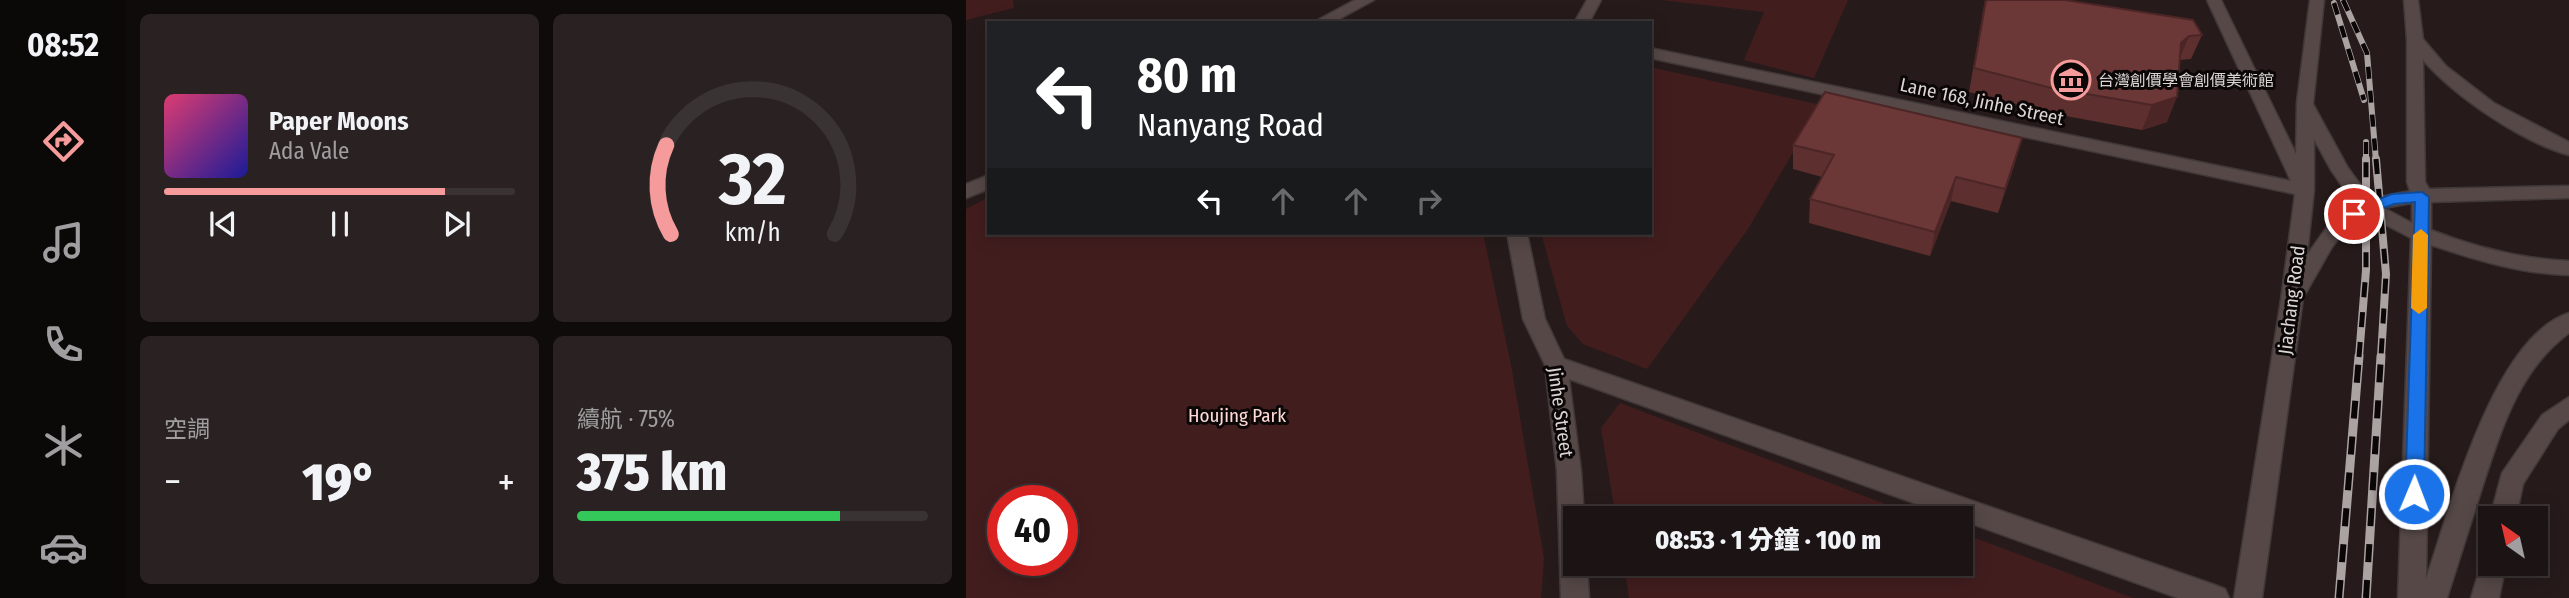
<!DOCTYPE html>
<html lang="zh-TW">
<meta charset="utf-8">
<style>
:root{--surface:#1c1414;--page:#292122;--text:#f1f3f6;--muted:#a09ea0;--line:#3a3334;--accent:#f59b9b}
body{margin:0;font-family:"Fira Sans Condensed","Noto Sans TC",sans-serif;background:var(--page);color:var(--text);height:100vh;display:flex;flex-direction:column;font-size:26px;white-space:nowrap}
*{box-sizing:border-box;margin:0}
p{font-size:23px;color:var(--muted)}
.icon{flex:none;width:38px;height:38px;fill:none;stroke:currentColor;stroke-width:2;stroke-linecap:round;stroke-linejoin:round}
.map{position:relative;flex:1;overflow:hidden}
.side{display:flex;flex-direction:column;gap:14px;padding:14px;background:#0f0b0b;width:840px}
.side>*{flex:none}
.top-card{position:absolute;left:21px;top:21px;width:665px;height:214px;border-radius:0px;box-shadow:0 4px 18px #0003,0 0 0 2px var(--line);background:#202124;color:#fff;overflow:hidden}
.needle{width:46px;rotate:326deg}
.fabs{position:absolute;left:1512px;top:506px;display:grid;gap:14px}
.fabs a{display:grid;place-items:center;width:70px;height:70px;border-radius:0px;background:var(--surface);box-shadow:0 4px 18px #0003,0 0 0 2px var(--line);font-size:35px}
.speed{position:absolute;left:21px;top:485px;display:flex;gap:14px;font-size:35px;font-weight:700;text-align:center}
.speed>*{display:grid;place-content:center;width:91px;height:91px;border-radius:50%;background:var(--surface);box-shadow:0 4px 18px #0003,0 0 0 2px var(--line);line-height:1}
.speed .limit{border:10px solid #d22;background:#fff;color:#111}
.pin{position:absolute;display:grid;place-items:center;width:60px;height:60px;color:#fff;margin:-30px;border:4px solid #fff;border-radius:50%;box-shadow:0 2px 7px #0007}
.me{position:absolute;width:77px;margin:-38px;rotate:1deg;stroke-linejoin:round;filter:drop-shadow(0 0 5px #0008)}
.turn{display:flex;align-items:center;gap:24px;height:147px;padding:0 35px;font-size:32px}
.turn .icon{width:91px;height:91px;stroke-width:2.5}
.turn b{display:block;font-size:49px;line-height:60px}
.lanes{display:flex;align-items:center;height:66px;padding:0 35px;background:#0003;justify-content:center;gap:35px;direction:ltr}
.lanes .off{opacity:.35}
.big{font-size:52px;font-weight:800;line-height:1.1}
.side .widget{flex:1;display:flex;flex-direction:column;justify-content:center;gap:10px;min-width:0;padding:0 24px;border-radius:10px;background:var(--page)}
.side .dial{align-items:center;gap:0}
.dial svg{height:182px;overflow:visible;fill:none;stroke:var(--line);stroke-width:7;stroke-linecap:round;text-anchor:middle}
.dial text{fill:var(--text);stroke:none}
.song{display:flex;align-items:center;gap:21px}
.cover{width:84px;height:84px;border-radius:10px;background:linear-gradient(135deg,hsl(340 70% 55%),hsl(240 70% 35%))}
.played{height:7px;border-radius:4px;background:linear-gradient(90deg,var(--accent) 80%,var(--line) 80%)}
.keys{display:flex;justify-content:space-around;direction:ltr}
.heat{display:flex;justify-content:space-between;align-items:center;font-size:38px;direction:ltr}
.charge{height:10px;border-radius:5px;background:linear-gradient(90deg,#34c759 75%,var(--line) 0)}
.side .tiles{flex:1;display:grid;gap:14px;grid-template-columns:repeat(2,1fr)}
.trip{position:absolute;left:597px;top:506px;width:410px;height:70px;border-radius:0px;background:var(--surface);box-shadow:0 4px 18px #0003,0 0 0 2px var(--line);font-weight:800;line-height:70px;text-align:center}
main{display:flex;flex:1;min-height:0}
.tabs{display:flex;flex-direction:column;width:126px;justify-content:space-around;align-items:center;background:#0b0808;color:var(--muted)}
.tabs .icon{width:49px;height:49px}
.tabs .selected{color:var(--accent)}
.tabs b{font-size:32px;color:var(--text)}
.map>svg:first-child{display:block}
.green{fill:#421d1e;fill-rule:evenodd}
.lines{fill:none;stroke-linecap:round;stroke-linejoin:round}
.minor-casing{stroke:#403838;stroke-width:3}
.minor{fill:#554847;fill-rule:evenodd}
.rail-far2-casing{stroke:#aba2a2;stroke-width:6}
.rail-far1-casing{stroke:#aba2a2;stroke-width:8}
.rail-casing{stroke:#aba2a2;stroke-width:9}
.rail-far2{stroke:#0b0707;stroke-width:4.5;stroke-dasharray:12;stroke-linecap:butt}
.rail-far1{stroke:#0b0707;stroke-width:5;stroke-dasharray:15;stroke-linecap:butt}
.rail{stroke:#0b0707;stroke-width:6;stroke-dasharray:18;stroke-linecap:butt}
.wall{fill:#5d2f2f}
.shaded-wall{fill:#4c2626}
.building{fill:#6c3737;stroke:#4c2626;stroke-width:2}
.route{fill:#1a73e8;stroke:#114b97;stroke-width:2}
.slow{fill:#f59e0b}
.labels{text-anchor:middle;stroke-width:6;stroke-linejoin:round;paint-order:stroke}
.far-poi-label{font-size:16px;fill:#ddd5d5;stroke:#0b0707;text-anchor:start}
.street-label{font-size:19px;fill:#ddd5d5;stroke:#0b0707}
.park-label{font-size:19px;fill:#ffd9d8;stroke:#0b0707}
</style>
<main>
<nav class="tabs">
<b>08:52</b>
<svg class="icon selected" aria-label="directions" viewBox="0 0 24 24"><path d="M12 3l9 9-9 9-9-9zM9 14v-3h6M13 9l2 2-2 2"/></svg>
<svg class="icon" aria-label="music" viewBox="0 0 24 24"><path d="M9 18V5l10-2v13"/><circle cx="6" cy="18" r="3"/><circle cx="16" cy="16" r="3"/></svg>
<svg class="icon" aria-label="phone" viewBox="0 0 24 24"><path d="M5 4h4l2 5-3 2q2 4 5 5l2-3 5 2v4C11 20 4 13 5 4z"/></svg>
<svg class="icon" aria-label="climate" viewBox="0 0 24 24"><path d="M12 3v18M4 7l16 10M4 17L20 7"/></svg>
<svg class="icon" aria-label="car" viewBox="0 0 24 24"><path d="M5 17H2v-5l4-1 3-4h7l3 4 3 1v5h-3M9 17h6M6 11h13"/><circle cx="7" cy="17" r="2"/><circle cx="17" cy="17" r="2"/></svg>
</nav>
<section class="side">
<div class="tiles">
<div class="widget">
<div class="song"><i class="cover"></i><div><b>Paper Moons</b><p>Ada Vale</p></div></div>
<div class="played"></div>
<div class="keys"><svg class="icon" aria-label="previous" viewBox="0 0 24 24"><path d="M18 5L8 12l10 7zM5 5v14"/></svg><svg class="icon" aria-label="pause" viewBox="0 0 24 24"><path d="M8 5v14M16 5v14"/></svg><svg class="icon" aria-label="next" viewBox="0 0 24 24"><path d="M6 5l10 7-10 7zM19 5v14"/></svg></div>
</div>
<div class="widget dial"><svg viewBox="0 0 100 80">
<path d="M14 69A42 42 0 1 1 86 69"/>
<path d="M14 69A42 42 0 0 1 12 30" stroke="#f59b9b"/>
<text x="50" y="56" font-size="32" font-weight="700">32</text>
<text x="50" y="72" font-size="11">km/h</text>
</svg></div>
<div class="widget"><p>空調</p>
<div class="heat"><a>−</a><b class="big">19°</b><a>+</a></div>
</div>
<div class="widget"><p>續航 · 75%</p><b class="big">375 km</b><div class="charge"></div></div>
</div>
</section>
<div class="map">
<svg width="1603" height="598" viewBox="0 0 1603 598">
<rect width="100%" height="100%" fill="#261b1a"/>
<g class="green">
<polygon points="0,0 47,0 48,8 0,20"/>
<polygon points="695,0 882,0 848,78 778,60 798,12"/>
<polygon points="684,67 855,105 782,229 681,369 617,344 601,326 575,233 684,233"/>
<path d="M23,197V233H517L545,365L578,558L575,598H0V209ZM37,500H96V560H37Z"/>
<polygon points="654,403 956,518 650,518 635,428"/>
<polygon points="994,532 1167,598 663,598 658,564 994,564"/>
</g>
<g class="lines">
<defs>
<g id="minor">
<polygon points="389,0 408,0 366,23 346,23"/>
<polygon points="621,0 635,0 623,23 608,23"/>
<path d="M1241,0H1255L1330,154L1331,102L1344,0H1358L1347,104L1382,168L1405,199L1444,191L1441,182V40L1438,0H1452L1457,39L1480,66L1528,103L1603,142V155C1557,143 1488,96 1457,60L1459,182L1463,189L1603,186V198L1465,202V230C1508,247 1556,259 1603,261V275C1555,274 1510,260 1465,245L1460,579C1484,509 1527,337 1603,313V333C1553,370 1536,428 1517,485C1505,523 1493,560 1481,598H1432L1445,238L1401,215L1382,227L1366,247L1337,298L1296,598H1268L1315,300L1329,194L684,58V48L1325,181ZM1348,139L1365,170L1389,205L1368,217L1341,255L1348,190ZM1446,203V223L1418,208Z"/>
<polygon points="23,175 23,189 0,198 0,184"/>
<polygon points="541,233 561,233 579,319 598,359 1249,585 1259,589 1263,598 1212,598 603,379 615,471 618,518 609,518 609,564 621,564 623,598 595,598 591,471 579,365 557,319"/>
<polygon points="1603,397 1603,420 1592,429 1557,484 1550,518 1524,518 1536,473 1576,415"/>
<polygon points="1524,552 1524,564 1540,564 1533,598 1505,598 1518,555"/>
</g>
</defs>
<use href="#minor" class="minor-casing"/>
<use href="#minor" class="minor"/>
<defs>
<g id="rail-far2">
<polyline points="1377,0 1401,53 1410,161"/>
<polyline points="1368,3 1398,100"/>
<polyline points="1400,142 1400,161"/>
</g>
<g id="rail-far1">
<polyline points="1410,159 1420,274 1415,357"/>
<polyline points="1393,357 1400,270 1400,159"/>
</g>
<g id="rail">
<polyline points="1373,598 1393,356"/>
<polyline points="1400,598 1415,356"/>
</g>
</defs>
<use href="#rail-far2" class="rail-far2-casing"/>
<use href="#rail-far1" class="rail-far1-casing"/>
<use href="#rail" class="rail-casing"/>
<use href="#rail-far2" class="rail-far2"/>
<use href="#rail-far1" class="rail-far1"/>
<use href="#rail" class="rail"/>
</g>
<g class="wall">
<polygon points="1019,0 1236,35 1225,59 1214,60 1201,122 1176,130 1078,112 1003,92"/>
<polygon points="827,145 1049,163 1032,213 985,201 964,256 843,223 844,199 856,177 827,169"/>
</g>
<g class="shaded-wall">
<polygon points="1223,36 1213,60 1215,43"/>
<polygon points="1211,97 1201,122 1176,130 1186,105"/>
<polygon points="1056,138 1049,163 1032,213 1039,189"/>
<polygon points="990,177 985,201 964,256 969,232"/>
</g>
<g class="building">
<polygon points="1020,0 1099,0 1227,20 1236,35 1223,36 1215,43 1211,97 1186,105 1085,88 1008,68"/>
<polygon points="859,92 1056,138 1039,189 990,177 969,232 844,199 868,155 827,145"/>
</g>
<polygon class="route" points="1456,192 1463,197 1458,494 1455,500 1448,503 1442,500 1439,494 1449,202 1428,204 1388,219 1381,214 1383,211 1426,194"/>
<polygon class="slow" points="1455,229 1462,235 1461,308 1453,314 1445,308 1447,235"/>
<defs>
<symbol id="museum-ring" viewBox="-11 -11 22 22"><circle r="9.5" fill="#0b0707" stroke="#f59b9b" stroke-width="1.5"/><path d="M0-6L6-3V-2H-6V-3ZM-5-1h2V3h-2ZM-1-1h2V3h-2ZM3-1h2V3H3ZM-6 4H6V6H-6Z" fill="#f59b9b"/></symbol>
</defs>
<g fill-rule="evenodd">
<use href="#museum-ring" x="1083" y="58" width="44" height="44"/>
</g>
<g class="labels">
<g class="far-poi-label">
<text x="1132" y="86">台灣創價學會創價美術館</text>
</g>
<g class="street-label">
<text transform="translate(1016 101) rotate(12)" y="7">Lane 168, Jinhe Street</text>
<text transform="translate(1325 300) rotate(-83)" y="7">Jiachang Road</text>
<text transform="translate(595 412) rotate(82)" y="7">Jinhe Street</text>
</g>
<g class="park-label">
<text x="271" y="422">Houjing Park</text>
</g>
</g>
</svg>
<div class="fabs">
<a><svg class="needle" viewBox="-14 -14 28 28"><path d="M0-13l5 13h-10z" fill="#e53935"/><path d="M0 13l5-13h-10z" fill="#a09ea0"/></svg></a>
</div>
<div class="speed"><div class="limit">40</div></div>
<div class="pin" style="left:1388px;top:214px;background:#d93025"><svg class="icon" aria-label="arrive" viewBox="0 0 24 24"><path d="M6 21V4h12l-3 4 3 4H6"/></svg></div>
<svg class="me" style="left:1448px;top:494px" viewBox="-20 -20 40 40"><circle r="17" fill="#1a73e8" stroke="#fff" stroke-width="3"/><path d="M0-11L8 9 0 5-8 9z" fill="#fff"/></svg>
<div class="trip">08:53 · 1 分鐘 · 100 m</div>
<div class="top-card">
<div class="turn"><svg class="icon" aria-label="left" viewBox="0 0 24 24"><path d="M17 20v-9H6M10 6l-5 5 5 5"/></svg><div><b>80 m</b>Nanyang Road</div></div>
<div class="lanes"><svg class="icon" aria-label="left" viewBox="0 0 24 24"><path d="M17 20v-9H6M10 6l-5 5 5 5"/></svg><svg class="icon off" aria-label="ahead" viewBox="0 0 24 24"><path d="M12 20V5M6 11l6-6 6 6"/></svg><svg class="icon off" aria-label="ahead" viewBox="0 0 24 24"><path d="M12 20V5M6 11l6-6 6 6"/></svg><svg class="icon off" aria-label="right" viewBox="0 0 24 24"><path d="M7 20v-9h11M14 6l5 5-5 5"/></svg></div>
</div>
</div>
</main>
